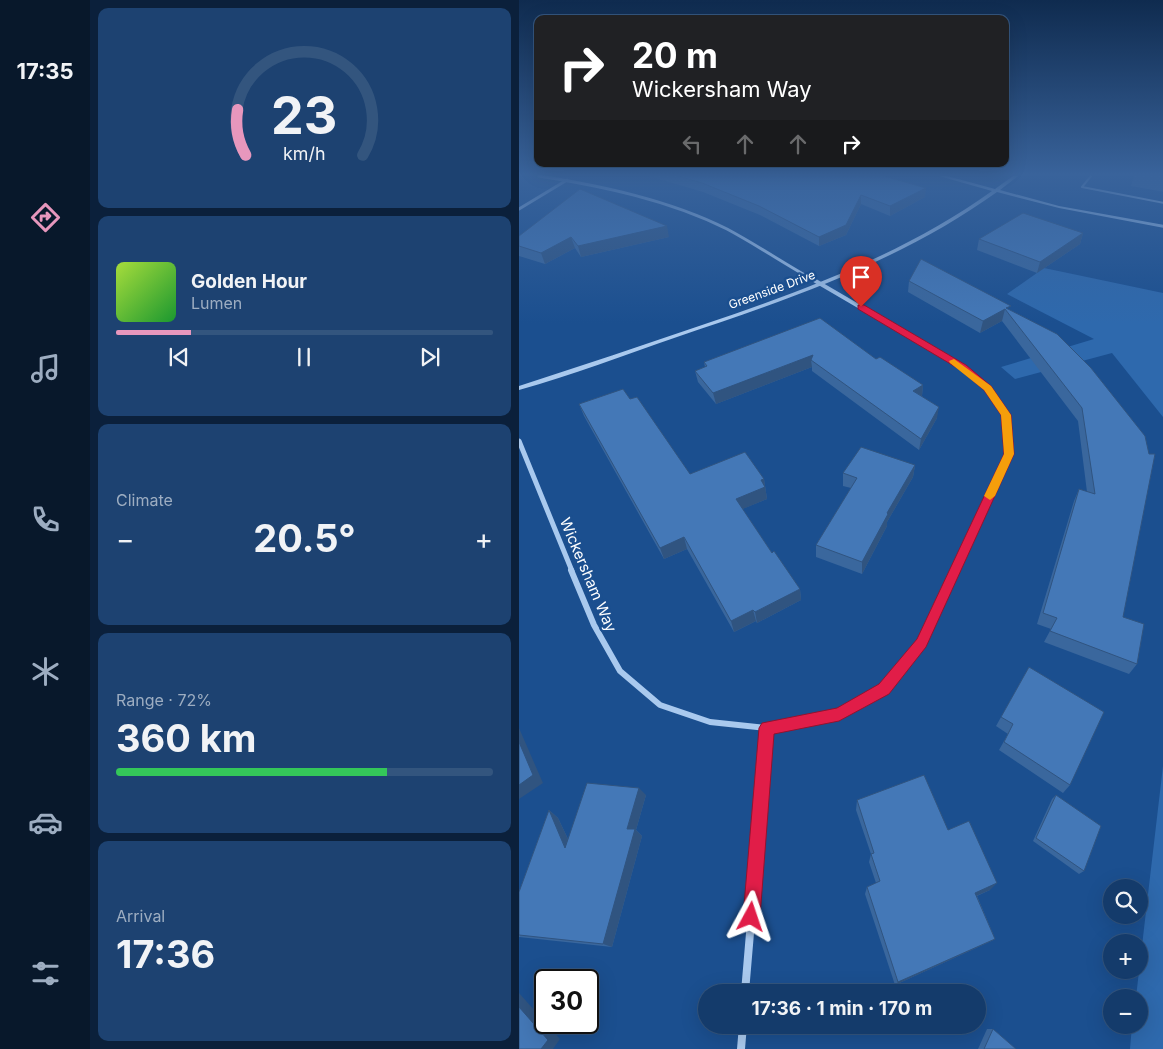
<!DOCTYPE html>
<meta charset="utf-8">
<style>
:root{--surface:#143b6b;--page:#1d4271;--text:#f1f3f6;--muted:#9dadc1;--line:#33557e;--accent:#e797bd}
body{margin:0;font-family:Inter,sans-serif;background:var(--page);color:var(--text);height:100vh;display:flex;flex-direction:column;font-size:19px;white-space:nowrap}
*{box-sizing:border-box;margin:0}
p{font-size:16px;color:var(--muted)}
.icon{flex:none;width:28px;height:28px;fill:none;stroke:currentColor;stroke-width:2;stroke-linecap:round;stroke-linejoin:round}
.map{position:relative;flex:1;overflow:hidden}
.drawer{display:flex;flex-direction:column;gap:8px;padding:8px;background:#0b203b;width:429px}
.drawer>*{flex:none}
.banner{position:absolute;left:15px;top:15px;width:475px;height:152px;border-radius:10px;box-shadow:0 5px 20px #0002,0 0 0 1px var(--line);background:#202124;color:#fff;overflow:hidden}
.buttons{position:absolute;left:584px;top:879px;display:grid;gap:10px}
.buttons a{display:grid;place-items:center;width:45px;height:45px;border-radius:50%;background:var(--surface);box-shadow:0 5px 20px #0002,0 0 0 1px var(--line);font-size:25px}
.speed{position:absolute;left:15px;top:969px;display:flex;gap:10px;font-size:25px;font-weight:700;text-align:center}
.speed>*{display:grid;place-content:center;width:65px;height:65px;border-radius:50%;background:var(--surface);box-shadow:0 5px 20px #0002,0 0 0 1px var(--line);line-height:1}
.speed .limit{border:2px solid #111;border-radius:8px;background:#fff;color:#111}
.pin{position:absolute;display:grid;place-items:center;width:42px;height:42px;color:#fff;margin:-51px -21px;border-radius:50% 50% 50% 0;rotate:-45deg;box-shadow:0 0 5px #0007}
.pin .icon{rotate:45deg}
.me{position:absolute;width:55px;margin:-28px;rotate:5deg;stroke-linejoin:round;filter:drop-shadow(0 0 4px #0008)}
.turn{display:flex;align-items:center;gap:18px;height:105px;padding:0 15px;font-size:22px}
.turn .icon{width:65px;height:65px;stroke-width:2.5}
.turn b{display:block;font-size:35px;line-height:42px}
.lanes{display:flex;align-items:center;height:48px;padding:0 15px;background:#0003;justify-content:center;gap:25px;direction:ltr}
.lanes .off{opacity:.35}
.big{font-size:38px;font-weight:700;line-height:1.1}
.drawer .widget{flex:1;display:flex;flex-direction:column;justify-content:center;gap:8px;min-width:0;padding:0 18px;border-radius:10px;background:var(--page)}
.drawer .dial{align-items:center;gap:0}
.dial svg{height:130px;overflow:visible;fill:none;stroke:var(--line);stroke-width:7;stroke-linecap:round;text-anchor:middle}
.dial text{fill:var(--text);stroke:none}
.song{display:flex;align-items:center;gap:15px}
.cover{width:60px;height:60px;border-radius:8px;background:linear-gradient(135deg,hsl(80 70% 55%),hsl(130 70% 35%))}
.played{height:5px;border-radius:2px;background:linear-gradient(90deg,var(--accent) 20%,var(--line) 20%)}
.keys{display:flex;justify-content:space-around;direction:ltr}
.heat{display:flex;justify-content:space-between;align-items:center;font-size:28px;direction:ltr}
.charge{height:8px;border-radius:4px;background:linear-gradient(90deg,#34c759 72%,var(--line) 0)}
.trip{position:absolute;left:179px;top:984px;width:288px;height:50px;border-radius:25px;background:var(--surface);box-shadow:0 5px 20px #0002,0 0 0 1px var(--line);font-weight:700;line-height:50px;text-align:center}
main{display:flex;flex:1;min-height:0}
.menu{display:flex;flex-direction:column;width:90px;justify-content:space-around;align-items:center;background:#08182b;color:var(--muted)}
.menu .icon{width:35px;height:35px}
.menu .on{color:var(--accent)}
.menu b{font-size:22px;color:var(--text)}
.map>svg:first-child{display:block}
.green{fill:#2e69ad}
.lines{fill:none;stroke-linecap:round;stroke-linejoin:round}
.service{stroke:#a9c9ee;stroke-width:2}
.minor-far4{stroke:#a9c9ee;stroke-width:3}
.minor-far3{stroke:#a9c9ee;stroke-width:4}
.minor-far2{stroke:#a9c9ee;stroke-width:5}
.minor-far1{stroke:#a9c9ee;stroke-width:6}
.minor{stroke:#a9c9ee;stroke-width:8}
.tertiary{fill:#a9c9ee;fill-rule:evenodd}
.wall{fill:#3a679d}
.shaded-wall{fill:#305480}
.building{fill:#4478b7;stroke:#305480}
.route{fill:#e11d48;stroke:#92132f}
.slow{fill:#f59e0b}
.labels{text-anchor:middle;stroke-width:5;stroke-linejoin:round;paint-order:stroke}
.far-street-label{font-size:12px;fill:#fff;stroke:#1b4f8f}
.street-label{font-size:15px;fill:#fff;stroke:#1b4f8f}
</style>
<main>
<nav class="menu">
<b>17:35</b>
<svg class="icon on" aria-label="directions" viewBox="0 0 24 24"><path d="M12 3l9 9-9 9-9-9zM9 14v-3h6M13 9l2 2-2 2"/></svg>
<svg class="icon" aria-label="music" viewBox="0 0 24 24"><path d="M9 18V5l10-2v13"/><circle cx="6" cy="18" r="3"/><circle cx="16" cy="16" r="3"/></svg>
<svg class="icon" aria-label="phone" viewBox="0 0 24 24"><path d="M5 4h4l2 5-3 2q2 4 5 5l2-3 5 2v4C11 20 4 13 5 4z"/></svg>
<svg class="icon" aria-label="climate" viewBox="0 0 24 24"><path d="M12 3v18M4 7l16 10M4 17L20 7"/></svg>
<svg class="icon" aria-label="car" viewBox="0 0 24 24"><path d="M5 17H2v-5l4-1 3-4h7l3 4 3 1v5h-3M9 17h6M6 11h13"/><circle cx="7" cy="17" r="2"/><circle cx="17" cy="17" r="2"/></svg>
<svg class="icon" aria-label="filters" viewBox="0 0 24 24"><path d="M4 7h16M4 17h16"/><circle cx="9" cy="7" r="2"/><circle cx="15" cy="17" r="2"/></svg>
</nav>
<section class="drawer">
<div class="widget dial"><svg viewBox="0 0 100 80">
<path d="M14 69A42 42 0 1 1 86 69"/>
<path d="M14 69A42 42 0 0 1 9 41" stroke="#e797bd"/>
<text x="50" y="56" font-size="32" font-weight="700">23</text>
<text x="50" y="72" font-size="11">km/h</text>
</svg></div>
<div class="widget">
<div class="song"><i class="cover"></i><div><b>Golden Hour</b><p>Lumen</p></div></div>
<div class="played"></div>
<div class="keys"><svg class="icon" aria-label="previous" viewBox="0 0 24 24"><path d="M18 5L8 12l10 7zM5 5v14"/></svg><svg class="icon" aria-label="pause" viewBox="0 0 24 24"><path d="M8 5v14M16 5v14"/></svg><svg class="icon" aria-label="next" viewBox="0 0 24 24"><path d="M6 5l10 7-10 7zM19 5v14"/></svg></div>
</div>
<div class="widget"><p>Climate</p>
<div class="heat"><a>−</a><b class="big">20.5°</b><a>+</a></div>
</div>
<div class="widget"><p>Range · 72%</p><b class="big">360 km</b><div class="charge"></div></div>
<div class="widget"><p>Arrival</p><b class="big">17:36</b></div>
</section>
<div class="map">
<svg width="645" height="1049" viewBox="0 0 645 1049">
<rect width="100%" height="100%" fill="#1b4f8f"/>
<g class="green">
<polygon points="525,268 644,293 644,417 593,353 496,379 482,367 575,339 488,294"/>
<polygon points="644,766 644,1049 611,1049 613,1025 620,1025 620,998 617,997"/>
</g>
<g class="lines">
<polyline class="service" points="572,176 563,187 645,203"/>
<g class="minor-far4">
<path d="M20,176C83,186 150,200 208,229C236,244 263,262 291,278"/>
<polyline points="0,209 48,180"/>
</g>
<polyline class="minor-far3" points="288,276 444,367 469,388 481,406"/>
<g class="minor-far2">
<polyline points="0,441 53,571"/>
<polyline points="436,571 490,454 487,415 480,405"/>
</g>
<g class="minor-far1">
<polyline points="52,570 75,625 101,671 141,705 191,722 248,728 320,714 365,689 403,643 437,570"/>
<polyline points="244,781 248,728"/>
</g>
<g class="minor">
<polyline points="226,992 244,780"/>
<polyline points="222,1049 224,1025"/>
</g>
<path class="tertiary" d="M420,176H428L476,189L494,176H499L481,190L540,206L645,225V228L540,208L478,192C382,261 269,300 158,337C106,355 53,375 0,390V386C62,366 124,345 186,324C286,290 387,253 473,191Z"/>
</g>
<g class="wall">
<polygon points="130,176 365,176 406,197 371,216 342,204 327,235 300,246 241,215 184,192"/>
<polygon points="615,176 645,176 645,192 612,186"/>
<polygon points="564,233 561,244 518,273 458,250 460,239"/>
<polygon points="0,236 150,237 62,257 56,248 26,264 0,256"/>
<polygon points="390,281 491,310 572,368 604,617 618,664 610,674 525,642 532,629 518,624 555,501 560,489 568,492 559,421 483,321 461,333 389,292"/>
<polygon points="357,359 404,385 403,396 418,418 400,450 293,371 293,367 197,404 179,382 176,371 186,367 185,362"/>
<polygon points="111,399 171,474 245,479 248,499 223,509 253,553 281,589 282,600 238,623 237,621 215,632 168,549 145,559 65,416 60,404"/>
<polygon points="396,465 394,477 368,522 368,526 343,574 297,557 297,545 332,488 324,486 324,473"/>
<polygon points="510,667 551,785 544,793 480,750 489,734 477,726"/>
<polygon points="127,795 117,830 123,836 93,947 0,937 0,892 30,810 39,818 49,839"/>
<polygon points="537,795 565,871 560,874 514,841 533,799"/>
<polygon points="338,800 429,830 471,890 458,896 476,939 468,943 376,985 346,894 348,887 357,883 350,862 352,854 337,810"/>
<polygon points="468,1029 474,1029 497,1049 459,1049"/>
</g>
<g class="shaded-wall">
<polygon points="407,188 406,197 371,216 371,206"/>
<polygon points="342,195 342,204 327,235 300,246 300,237"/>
<polygon points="148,226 150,237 62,257 59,246"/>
<polygon points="564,233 561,244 518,273 521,262"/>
<polygon points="52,237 56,248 26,264 22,253"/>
<polygon points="486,309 483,321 461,333 464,321"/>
<polygon points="294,355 292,360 293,367 197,404 194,393"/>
<polygon points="404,385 403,396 394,391"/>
<polygon points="420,407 418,418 400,450 402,439"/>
<polygon points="396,465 394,477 368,522 368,526 343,574 343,562 368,513"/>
<polygon points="245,479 248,499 219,511 217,499 242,480"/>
<polygon points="165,537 168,549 145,559 141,548"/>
<polygon points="281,589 282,600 238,623 236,612"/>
<polygon points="234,610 237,621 215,632 212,621"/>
<polygon points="0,728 24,783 0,799"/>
<polygon points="120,788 127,795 117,830 123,836 93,947 84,944 108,829"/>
<polygon points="30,810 39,818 56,854 46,848"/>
<polygon points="478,883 471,890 450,899 456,893"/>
<polygon points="476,939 468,943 376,985 379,982"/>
<polygon points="0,993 41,1039 34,1049 22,1049 0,1007"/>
</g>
<g class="building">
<polygon points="159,176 365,176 407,188 371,206 342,195 327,225 300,237 240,206 183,183"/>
<polygon points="61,189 148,226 59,246 52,237 22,253 0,246 0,236"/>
<polygon points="504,213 564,233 521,262 460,239"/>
<polygon points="402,259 492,306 487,308 538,334 572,368 626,436 630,454 636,454 604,617 625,624 618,664 531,631 538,618 524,613 560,489 576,494 563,408 486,309 464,321 390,281"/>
<polygon points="301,318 357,359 361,357 404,385 394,391 420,407 402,439 292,360 294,355 194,393 176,371 188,366 185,362"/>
<polygon points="104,389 111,399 118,397 171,474 226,452 245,479 242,480 246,487 217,499 253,553 255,551 281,589 236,612 234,610 212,621 165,537 141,548 60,404"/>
<polygon points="342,447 396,465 368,513 369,514 343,562 297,545 338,478 324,473"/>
<polygon points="510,667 585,712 551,785 485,742 494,724 482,717"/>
<polygon points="0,742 14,775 0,785"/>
<polygon points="405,775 429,830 450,821 478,883 456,893 476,939 379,982 348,887 361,881 352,854 355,853 338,800"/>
<polygon points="68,783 120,788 108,829 116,829 84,944 0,935 0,892 30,810 46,848"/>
<polygon points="537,795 582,826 565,871 517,838"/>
<polygon points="0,1007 29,1040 22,1049 0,1049"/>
<polygon points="474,1029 497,1049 465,1049"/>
</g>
<linearGradient id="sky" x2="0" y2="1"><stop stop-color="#0f2b4f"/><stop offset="0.54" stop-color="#39639b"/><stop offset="1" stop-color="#39639b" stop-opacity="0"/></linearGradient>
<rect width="645" height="323" fill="url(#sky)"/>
<polygon class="route" points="339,305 345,305 447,365 472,386 492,415 495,454 407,647 370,694 320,721 255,734 241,917 239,923 232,926 226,923 224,917 240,728 243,723 318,708 360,684 398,639 485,454 482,415 465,390 440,369 339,309"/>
<polygon class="slow" points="435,359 472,386 492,415 495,454 476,496 471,500 465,496 485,454 482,415 465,390 431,363 430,361"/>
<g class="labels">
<g class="far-street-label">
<text transform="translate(253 290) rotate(-20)" y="4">Greenside Drive</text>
</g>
<g class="street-label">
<text transform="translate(69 575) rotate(67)" y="5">Wickersham Way</text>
</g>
</g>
</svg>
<div class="buttons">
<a><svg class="icon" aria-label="search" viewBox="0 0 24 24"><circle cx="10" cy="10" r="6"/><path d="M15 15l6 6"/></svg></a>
<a>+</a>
<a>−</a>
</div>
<div class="speed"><div class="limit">30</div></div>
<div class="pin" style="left:342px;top:307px;background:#d93025"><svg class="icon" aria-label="arrive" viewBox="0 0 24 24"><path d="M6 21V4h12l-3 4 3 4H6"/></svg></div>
<svg class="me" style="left:232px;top:917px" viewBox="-20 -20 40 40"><path d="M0-17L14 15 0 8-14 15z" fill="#e11d48" stroke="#fff" stroke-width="4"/></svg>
<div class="trip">17:36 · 1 min · 170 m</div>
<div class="banner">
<div class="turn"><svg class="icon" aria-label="right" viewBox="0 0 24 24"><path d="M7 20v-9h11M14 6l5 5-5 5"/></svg><div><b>20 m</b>Wickersham Way</div></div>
<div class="lanes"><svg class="icon off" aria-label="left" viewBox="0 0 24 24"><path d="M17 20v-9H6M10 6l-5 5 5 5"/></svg><svg class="icon off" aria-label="ahead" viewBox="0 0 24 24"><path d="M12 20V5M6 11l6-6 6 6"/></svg><svg class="icon off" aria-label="ahead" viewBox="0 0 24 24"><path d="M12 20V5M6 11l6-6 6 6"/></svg><svg class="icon" aria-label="right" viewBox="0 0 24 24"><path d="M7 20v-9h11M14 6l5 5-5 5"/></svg></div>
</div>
</div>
</main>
